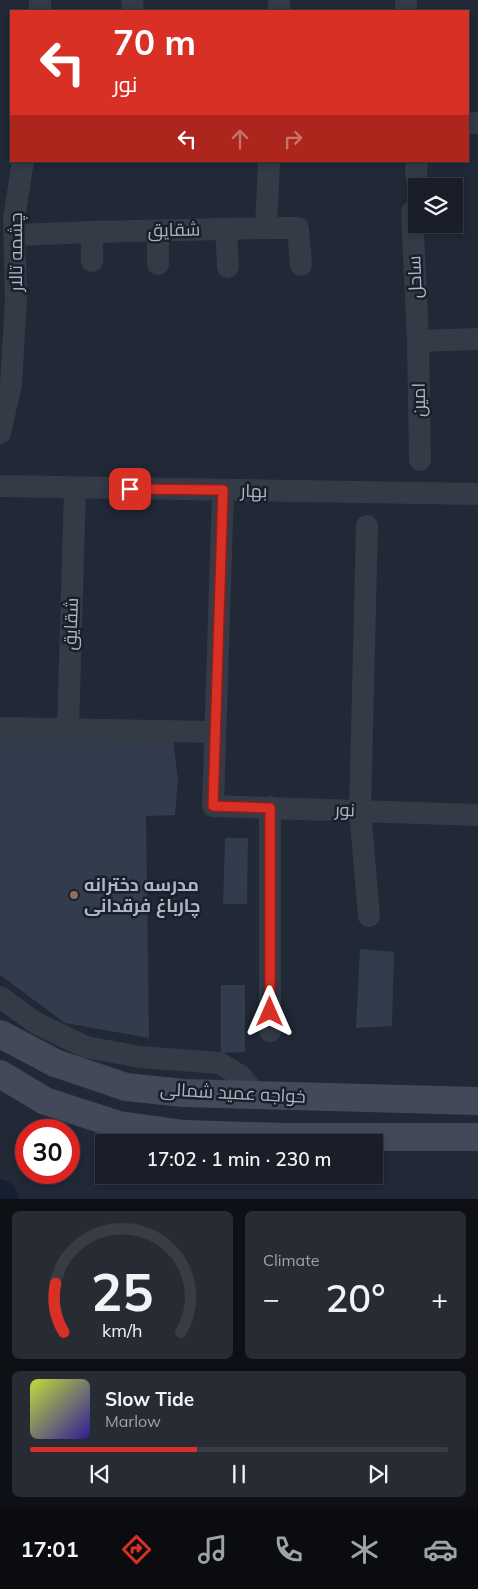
<!DOCTYPE html>
<meta charset="utf-8">
<style>
:root{--surface:#191e28;--page:#262b34;--text:#f1f3f6;--muted:#9fa2a8;--line:#373c45;--accent:#d93025}
body{margin:0;font-family:Mulish,Cairo,sans-serif;background:var(--page);color:var(--text);height:100vh;display:flex;flex-direction:column;font-size:19px;white-space:nowrap}
*{box-sizing:border-box;margin:0}
p{font-size:16px;color:var(--muted)}
.icon{flex:none;width:28px;height:28px;fill:none;stroke:currentColor;stroke-width:2;stroke-linecap:round;stroke-linejoin:round}
.map{position:relative;height:1199px;overflow:hidden}
.drawer{display:flex;flex-direction:column;gap:12px;padding:12px;background:#0e1016;flex:1}
.drawer>*{flex:none}
.guide{position:absolute;left:10px;top:10px;width:459px;height:152px;border-radius:0px;box-shadow:0 2px 8px #0003,0 0 0 1px var(--line);background:#d93025;color:#fff;overflow:hidden}
.controls{position:absolute;left:408px;top:178px;display:grid;gap:10px}
.controls a{display:grid;place-items:center;width:55px;height:55px;border-radius:0px;background:var(--surface);box-shadow:0 2px 8px #0003,0 0 0 1px var(--line);font-size:25px}
.speed{position:absolute;left:15px;top:1119px;display:flex;gap:10px;font-size:25px;font-weight:700;text-align:center}
.speed>*{display:grid;place-content:center;width:65px;height:65px;border-radius:50%;background:var(--surface);box-shadow:0 2px 8px #0003,0 0 0 1px var(--line);line-height:1}
.speed .limit{border:8px solid #d22;background:#fff;color:#111}
.pin{position:absolute;display:grid;place-items:center;width:42px;height:42px;color:#fff;margin:-21px;border-radius:10px;box-shadow:0 2px 8px #0006}
.me{position:absolute;width:55px;margin:-28px;rotate:0deg;stroke-linejoin:round;filter:drop-shadow(0 0 4px #0008)}
.turn{display:flex;align-items:center;gap:18px;height:105px;padding:0 20px;font-size:22px}
.turn .icon{width:65px;height:65px;stroke-width:2.5}
.turn b{display:block;font-size:35px;line-height:42px}
.lanes{display:flex;align-items:center;height:48px;padding:0 20px;background:#0003;justify-content:center;gap:25px;direction:ltr}
.lanes .off{opacity:.35}
.big{font-size:38px;font-weight:600;line-height:1.1}
.drawer .tile{flex:1;display:flex;flex-direction:column;justify-content:center;gap:8px;min-width:0;padding:0 18px;border-radius:8px;background:var(--page)}
.drawer .dial{align-items:center;gap:0}
.dial svg{height:130px;overflow:visible;fill:none;stroke:var(--line);stroke-width:7;stroke-linecap:round;text-anchor:middle}
.dial text{fill:var(--text);stroke:none}
.song{display:flex;align-items:center;gap:15px}
.cover{width:60px;height:60px;border-radius:8px;background:linear-gradient(135deg,hsl(70 70% 55%),hsl(250 70% 35%))}
.played{height:5px;border-radius:2px;background:linear-gradient(90deg,var(--accent) 40%,var(--line) 40%)}
.keys{display:flex;justify-content:space-around;direction:ltr}
.heat{display:flex;justify-content:space-between;align-items:center;font-size:28px;direction:ltr}
.drawer .tiles{flex:1;display:grid;gap:12px;grid-template-columns:1fr 1fr}
.tile:last-child{grid-column:span 2}
.trip{position:absolute;left:95px;top:1134px;width:288px;height:50px;border-radius:0px;background:var(--surface);box-shadow:0 2px 8px #0003,0 0 0 1px var(--line);font-weight:600;line-height:50px;text-align:center}
.dock{display:flex;height:80px;justify-content:space-around;align-items:center;background:#0a0c10;color:var(--muted)}
.dock .icon{width:35px;height:35px}
.dock .selected{color:var(--accent)}
.dock b{font-size:22px;color:var(--text)}
.map>svg:first-child{display:block}
.lines{fill:none;stroke-linecap:round;stroke-linejoin:round}
.river{stroke:#151f32;stroke-width:35}
.building{fill:#333c4d}
.street{stroke:#343a46;stroke-width:22}
.secondary{stroke:#424959;stroke-width:28}
.route-casing{stroke:#8d1f18;stroke-width:12}
.route{stroke:#d93025;stroke-width:9}
.education-dot{fill:#8d6e63;stroke:#19202b;stroke-width:2}
.labels{text-anchor:middle;stroke-width:5;stroke-linejoin:round;paint-order:stroke}
.street-label{font-size:18px;fill:#aeb5c3;stroke:#19202b}
.poi-label{font-size:18px;font-weight:bold;fill:#aeb5c3;stroke:#19202b;text-anchor:start}
</style>
<div class="map">
<svg width="478" height="1199" viewBox="0 0 478 1199">
<rect width="100%" height="100%" fill="#212836"/>
<g class="lines">
<polyline class="river" points="0,1197 1,1199"/>
</g>
<g class="building">
<polygon points="0,736 173,740 178,780 175,815 146,816 149,1038 65,1023 0,975"/>
<polygon points="225,838 248,838 247,904 223,904"/>
<polygon points="360,949 394,952 392,1026 356,1028"/>
<polygon points="221,985 245,985 245,1052 221,1053"/>
</g>
<g class="lines">
<g class="street">
<polyline points="132,0 133,11"/>
<polyline points="279,0 279,11"/>
<polyline points="40,11 40,0"/>
<polyline points="406,11 406,0"/>
<polyline points="468,123 478,123"/>
<polyline points="416,174 417,161"/>
<polyline points="412,212 418,341 420,460"/>
<polyline points="266,228 298,228 301,265"/>
<polyline points="226,229 228,267"/>
<polyline points="158,231 158,264"/>
<polyline points="92,232 92,261"/>
<polyline points="15,235 92,232 266,228 269,161"/>
<polyline points="418,341 478,339"/>
<polyline points="0,433 11,384 16,301 14,218 23,161"/>
<polyline points="0,486 478,494"/>
<polyline points="223,490 213,806 478,815"/>
<polyline points="367,526 360,811 369,916"/>
<polyline points="0,728 215,732"/>
<polyline points="68,730 75,488"/>
<polyline points="270,807 270,1031"/>
<polyline points="0,997 36,1023 86,1047 140,1057 219,1063 241,1076 257,1096"/>
</g>
<g class="secondary">
<polyline points="0,1034 55,1063 126,1087 183,1093 478,1101"/>
<polyline points="0,1074 45,1101 119,1125 184,1134 285,1137 478,1137"/>
</g>
</g>
<g class="lines">
<defs>
<polyline id="route" points="130,489 223,490 213,806 270,808 270,1012"/>
</defs>
<use href="#route" class="route-casing"/>
<use href="#route" class="route"/>
</g>
<circle class="education-dot" cx="74" cy="895" r="5"/>
<g class="labels">
<g class="street-label">
<text transform="translate(174 230) rotate(-1)" y="6">شقایق</text>
<text transform="translate(16 252) rotate(-90)" y="6">چشمه تالار</text>
<text transform="translate(415 277) rotate(-92)" y="6">ساحل</text>
<text transform="translate(419 400) rotate(-91)" y="6">امین</text>
<text transform="translate(254 491) rotate(1)" y="6">بهار</text>
<text transform="translate(71 624) rotate(-88)" y="6">شقایق</text>
<text transform="translate(345 810) rotate(2)" y="6">نور</text>
<text transform="translate(233 1093) rotate(3)" y="6">خواجه عمید شمالی</text>
</g>
<g class="poi-label">
<text x="84" y="891">مدرسه دخترانه<tspan x="84" dy="21">چارباغ فرقدانی</tspan></text>
</g>
</g>
</svg>
<div class="controls">
<a><svg class="icon" aria-label="layers" viewBox="0 0 24 24"><path d="M12 4l9 5-9 5-9-5zM3 14l9 5 9-5"/></svg></a>
</div>
<div class="speed"><div class="limit">30</div></div>
<div class="pin" style="left:130px;top:489px;background:#d93025"><svg class="icon" aria-label="arrive" viewBox="0 0 24 24"><path d="M6 21V4h12l-3 4 3 4H6"/></svg></div>
<svg class="me" style="left:270px;top:1012px" viewBox="-20 -20 40 40"><path d="M0-17L14 15 0 8-14 15z" fill="#d93025" stroke="#fff" stroke-width="4"/></svg>
<div class="trip">17:02 · 1 min · 230 m</div>
<div class="guide">
<div class="turn"><svg class="icon" aria-label="left" viewBox="0 0 24 24"><path d="M17 20v-9H6M10 6l-5 5 5 5"/></svg><div><b>70 m</b>نور</div></div>
<div class="lanes"><svg class="icon" aria-label="left" viewBox="0 0 24 24"><path d="M17 20v-9H6M10 6l-5 5 5 5"/></svg><svg class="icon off" aria-label="ahead" viewBox="0 0 24 24"><path d="M12 20V5M6 11l6-6 6 6"/></svg><svg class="icon off" aria-label="right" viewBox="0 0 24 24"><path d="M7 20v-9h11M14 6l5 5-5 5"/></svg></div>
</div>
</div>
<section class="drawer">
<div class="tiles">
<div class="tile dial"><svg viewBox="0 0 100 80">
<path d="M14 69A42 42 0 1 1 86 69"/>
<path d="M14 69A42 42 0 0 1 9 39" stroke="#d93025"/>
<text x="50" y="56" font-size="32" font-weight="700">25</text>
<text x="50" y="72" font-size="11">km/h</text>
</svg></div>
<div class="tile"><p>Climate</p>
<div class="heat"><a>−</a><b class="big">20°</b><a>+</a></div>
</div>
<div class="tile">
<div class="song"><i class="cover"></i><div><b>Slow Tide</b><p>Marlow</p></div></div>
<div class="played"></div>
<div class="keys"><svg class="icon" aria-label="previous" viewBox="0 0 24 24"><path d="M18 5L8 12l10 7zM5 5v14"/></svg><svg class="icon" aria-label="pause" viewBox="0 0 24 24"><path d="M8 5v14M16 5v14"/></svg><svg class="icon" aria-label="next" viewBox="0 0 24 24"><path d="M6 5l10 7-10 7zM19 5v14"/></svg></div>
</div>
</div>
</section>
<nav class="dock">
<b>17:01</b>
<svg class="icon selected" aria-label="directions" viewBox="0 0 24 24"><path d="M12 3l9 9-9 9-9-9zM9 14v-3h6M13 9l2 2-2 2"/></svg>
<svg class="icon" aria-label="music" viewBox="0 0 24 24"><path d="M9 18V5l10-2v13"/><circle cx="6" cy="18" r="3"/><circle cx="16" cy="16" r="3"/></svg>
<svg class="icon" aria-label="phone" viewBox="0 0 24 24"><path d="M5 4h4l2 5-3 2q2 4 5 5l2-3 5 2v4C11 20 4 13 5 4z"/></svg>
<svg class="icon" aria-label="climate" viewBox="0 0 24 24"><path d="M12 3v18M4 7l16 10M4 17L20 7"/></svg>
<svg class="icon" aria-label="car" viewBox="0 0 24 24"><path d="M5 17H2v-5l4-1 3-4h7l3 4 3 1v5h-3M9 17h6M6 11h13"/><circle cx="7" cy="17" r="2"/><circle cx="17" cy="17" r="2"/></svg>
</nav>
